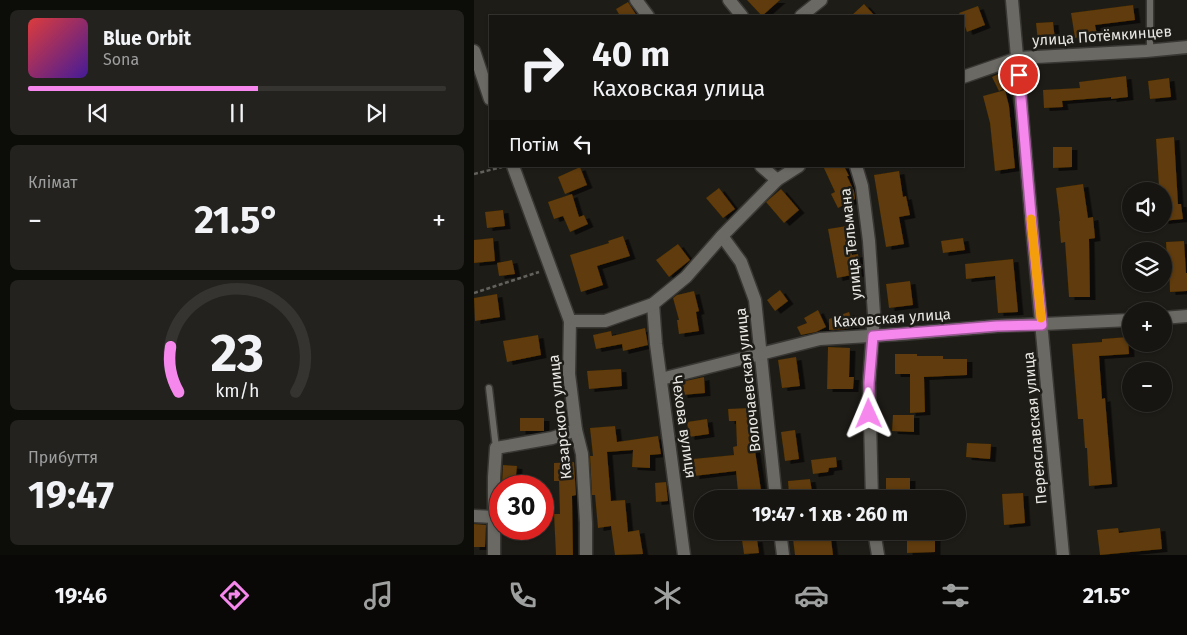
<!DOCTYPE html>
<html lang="uk">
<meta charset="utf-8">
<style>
:root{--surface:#161511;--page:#23221f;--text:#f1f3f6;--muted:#9e9f9f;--line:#353431;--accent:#f688ed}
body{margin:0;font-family:"Fira Sans",sans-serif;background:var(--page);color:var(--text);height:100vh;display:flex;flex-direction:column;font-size:19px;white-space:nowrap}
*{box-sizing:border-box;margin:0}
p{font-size:16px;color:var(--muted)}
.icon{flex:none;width:28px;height:28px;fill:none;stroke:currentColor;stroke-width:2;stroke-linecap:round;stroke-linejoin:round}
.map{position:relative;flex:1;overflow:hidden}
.side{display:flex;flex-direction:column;gap:10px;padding:10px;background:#0c0c09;width:474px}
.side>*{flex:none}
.banner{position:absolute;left:15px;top:15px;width:475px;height:152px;border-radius:0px;box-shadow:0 1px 4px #0004,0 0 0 1px var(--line);background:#161511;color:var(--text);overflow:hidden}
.buttons{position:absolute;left:648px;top:182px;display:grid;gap:10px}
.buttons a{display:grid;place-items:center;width:50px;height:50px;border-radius:50%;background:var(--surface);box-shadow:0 1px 4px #0004,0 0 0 1px var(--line);font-size:25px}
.speed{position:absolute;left:15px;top:475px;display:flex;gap:10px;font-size:25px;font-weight:700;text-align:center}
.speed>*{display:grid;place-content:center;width:65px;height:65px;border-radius:50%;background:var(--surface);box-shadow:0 1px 4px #0004,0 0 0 1px var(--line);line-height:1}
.speed .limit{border:8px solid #d22;background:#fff;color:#111}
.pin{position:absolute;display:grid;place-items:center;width:42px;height:42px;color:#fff;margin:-21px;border:2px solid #fff;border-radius:50%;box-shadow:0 1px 5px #0007}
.me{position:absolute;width:55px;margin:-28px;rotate:359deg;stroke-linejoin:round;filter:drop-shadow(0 0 4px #0008)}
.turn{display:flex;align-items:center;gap:18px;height:105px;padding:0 20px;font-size:22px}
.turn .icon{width:65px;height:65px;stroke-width:2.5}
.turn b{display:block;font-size:35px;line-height:42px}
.then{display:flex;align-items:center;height:48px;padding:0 20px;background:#0003;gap:10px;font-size:19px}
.big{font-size:38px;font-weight:700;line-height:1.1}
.side .card{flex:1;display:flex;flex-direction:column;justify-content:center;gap:8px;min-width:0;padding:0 18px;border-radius:8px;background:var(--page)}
.side .dial{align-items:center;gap:0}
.dial svg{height:130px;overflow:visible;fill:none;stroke:var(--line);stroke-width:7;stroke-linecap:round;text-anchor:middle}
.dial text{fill:var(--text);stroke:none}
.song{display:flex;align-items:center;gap:15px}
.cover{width:60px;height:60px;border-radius:8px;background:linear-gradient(135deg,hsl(0 70% 55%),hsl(260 70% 35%))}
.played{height:5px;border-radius:2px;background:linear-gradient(90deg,var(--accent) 55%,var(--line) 55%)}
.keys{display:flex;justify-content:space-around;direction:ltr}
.heat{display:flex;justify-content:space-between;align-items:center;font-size:28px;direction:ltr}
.trip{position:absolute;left:220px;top:490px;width:272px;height:50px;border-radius:25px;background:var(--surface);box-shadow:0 1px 4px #0004,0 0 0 1px var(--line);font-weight:700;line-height:50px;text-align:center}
.menu{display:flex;height:80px;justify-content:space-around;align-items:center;background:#090807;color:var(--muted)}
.menu .icon{width:35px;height:35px}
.menu .on{color:var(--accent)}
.menu b{font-size:22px;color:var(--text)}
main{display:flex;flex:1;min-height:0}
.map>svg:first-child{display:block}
.building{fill:#5f3a07;filter:url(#shadow)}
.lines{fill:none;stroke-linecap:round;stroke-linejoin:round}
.lane-casing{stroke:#3a3835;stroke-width:9}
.street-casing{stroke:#3a3835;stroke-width:15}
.path{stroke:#63615c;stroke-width:2.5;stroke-dasharray:4 2.5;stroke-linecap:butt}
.lane{stroke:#6b6963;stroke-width:6}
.street{stroke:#6b6963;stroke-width:12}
.route-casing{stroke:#a0589a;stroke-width:12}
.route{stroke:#f688ed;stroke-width:9}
.slow{stroke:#f59e0b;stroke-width:9}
.labels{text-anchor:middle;stroke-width:5;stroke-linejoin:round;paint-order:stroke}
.street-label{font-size:15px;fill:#e9e8e4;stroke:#1e1c17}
</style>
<main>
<section class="side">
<div class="card">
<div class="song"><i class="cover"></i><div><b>Blue Orbit</b><p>Sona</p></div></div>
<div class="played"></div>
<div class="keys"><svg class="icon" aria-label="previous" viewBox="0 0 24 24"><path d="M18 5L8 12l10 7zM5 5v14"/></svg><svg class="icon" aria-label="pause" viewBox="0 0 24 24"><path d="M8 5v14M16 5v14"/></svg><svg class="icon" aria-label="next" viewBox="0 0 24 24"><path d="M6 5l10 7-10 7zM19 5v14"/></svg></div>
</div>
<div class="card"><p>Клімат</p>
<div class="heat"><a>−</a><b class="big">21.5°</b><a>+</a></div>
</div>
<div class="card dial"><svg viewBox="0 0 100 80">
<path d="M14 69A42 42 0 1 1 86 69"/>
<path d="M14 69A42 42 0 0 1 9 41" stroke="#f688ed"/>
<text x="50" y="56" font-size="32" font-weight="700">23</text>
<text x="50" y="72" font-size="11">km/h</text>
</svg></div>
<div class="card"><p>Прибуття</p><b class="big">19:47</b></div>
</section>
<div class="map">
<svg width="714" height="555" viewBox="0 0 714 555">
<defs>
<filter id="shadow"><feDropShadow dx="5.5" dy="3" stdDeviation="0" flood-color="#0009"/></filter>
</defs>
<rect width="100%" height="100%" fill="#1e1c17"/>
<g class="building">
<polygon points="273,0 306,0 288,16"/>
<polygon points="154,2 163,16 146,16 142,9"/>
<polygon points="390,4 401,16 377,16"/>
<polygon points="659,5 661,20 621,25 623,34 601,38 597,13"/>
<polygon points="504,6 511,25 493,32 489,21 489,16 487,16 485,13"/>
<polygon points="579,22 581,40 564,42 562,23"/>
<polygon points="533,70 537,78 537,85 525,91 518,77"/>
<polygon points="652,76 654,97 637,99 637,97 588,101 589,107 570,108 569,90 606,88 605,82"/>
<polygon points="695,78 697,97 676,99 674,81"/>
<polygon points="531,90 535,106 541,168 521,171 516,123 509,96"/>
<polygon points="700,137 704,204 707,204 709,219 689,221 689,187 685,187 682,139"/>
<polygon points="579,147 598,147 598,167 579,168"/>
<polygon points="349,166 370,166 375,176 373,176 380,191 381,199 364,208 357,194 361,192"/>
<polygon points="106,167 113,185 91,194 84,177"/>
<polygon points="425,171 429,197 432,196 436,215 425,217 430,244 412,247 400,175"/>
<polygon points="609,184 614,218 619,217 621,238 615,239 616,297 595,297 591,242 587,243 585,221 586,221 582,188"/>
<polygon points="245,188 261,209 249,218 232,198"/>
<polygon points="307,189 325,210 310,223 292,202"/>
<polygon points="98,194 105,217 110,215 114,224 96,232 89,216 80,219 74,202"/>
<polygon points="29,210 31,226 13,228 11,212"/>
<polygon points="373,226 378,255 384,254 387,273 363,278 354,229"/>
<polygon points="149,236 156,256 123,266 129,285 107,292 96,255 135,243 134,241"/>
<polygon points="19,238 21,261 0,263 0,240"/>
<polygon points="489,238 491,250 469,253 467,241"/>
<polygon points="710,241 712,273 714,273 714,291 696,292 695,260 693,261 692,242"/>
<polygon points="204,244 216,260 195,277 182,260"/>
<polygon points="539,259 544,312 524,313 521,276 492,279 491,264"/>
<polygon points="38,260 41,274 25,276 23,263"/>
<polygon points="436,281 439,305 415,308 412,284"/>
<polygon points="306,290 314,301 301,311 293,300"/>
<polygon points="220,291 225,311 222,312 225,331 205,334 203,320 205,320 199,298 203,295"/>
<polygon points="23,294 26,317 1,321 0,298"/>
<polygon points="344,310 352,327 342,332 327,335 323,327 333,323 330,318"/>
<polygon points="375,312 380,326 372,329 355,330 355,319"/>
<polygon points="171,328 174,345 149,351 148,344 122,349 119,335 137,331 138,336"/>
<polygon points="64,335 67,355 33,362 29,341"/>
<polygon points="654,337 655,354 625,356 628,399 631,398 638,484 615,486 613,448 611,448 609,419 604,419 598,344 628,342 628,339"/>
<polygon points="354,347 376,348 375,377 380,377 379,389 353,389"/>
<polygon points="421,354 443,354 443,356 469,356 469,359 493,359 493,375 450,377 451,412 436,413 436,374 421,374"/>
<polygon points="322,357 326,386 308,388 304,360"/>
<polygon points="147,369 148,386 115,389 113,371"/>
<polygon points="230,377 231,393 208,395 207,382"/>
<polygon points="276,408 278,444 280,444 287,490 264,492 262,471 220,476 219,459 260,455 259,447 263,446 262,421 255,421 254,409"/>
<polygon points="419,415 440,415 440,432 418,431"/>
<rect x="46" y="418" width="24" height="13"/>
<polygon points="233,419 235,434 215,437 213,422"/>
<polygon points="141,426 143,442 184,436 187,454 176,455 176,468 158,467 159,450 133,452 137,501 151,500 154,532 165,530 169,554 141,555 137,526 124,528 121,495 118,495 116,456 119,456 116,428"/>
<polygon points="321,430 325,459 311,461 307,432"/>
<polygon points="493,443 517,444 516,459 492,457"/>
<polygon points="362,457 363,467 355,468 354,472 339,474 337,460"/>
<polygon points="100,462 102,495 98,496 99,555 82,555 80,514 86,514 85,481 80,481 80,463"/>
<polygon points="29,465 43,466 41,485 28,484"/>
<polygon points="412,478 436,478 436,495 412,494"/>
<polygon points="336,479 338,492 315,495 314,481"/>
<polygon points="192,482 194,501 182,502 181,483"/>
<polygon points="549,493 551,523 530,525 528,494"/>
<polygon points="0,524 12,525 11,547 0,547"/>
<polygon points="644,528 645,533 686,528 688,549 626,555 623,530"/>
<polygon points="318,531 356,531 359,555 321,555"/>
<polygon points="452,531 461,531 461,552 433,553 433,532"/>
<polygon points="283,539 285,553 270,554 268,540"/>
</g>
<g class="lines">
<defs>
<g id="lane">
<polyline points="676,51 676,0"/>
<polyline points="15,388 22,448"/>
</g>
<g id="street">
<polyline points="162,0 174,16"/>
<polyline points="255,0 268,16"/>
<polyline points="538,0 558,227 589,555"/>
<polyline points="327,16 347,0"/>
<polyline points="0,51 16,99"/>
<polyline points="489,77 544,58 672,51 714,47"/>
<polyline points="39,166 96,321 95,374 102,430 108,454 112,523 112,555"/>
<polyline points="287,166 303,180"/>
<polyline points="382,166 388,186 395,241 400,314 395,383 398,499"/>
<polyline points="248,236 267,262 281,300 302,499"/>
<polyline points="179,304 182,344 210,555"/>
<polyline points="689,318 714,316"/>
<polyline points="96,321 131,321 179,304 212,277 248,236 303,180 325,166"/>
<polyline points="187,379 346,339 428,334 523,326 656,320"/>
<polyline points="0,516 20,517"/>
<polyline points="306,531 309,555"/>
<polyline points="400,531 404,555"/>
<polyline points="20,555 20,477 22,448 78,438 102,430"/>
</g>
</defs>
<use href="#lane" class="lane-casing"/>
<use href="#street" class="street-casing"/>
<g class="path">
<polyline points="0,174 28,167"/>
<polyline points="0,293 65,272"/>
</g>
<use href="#lane" class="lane"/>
<use href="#street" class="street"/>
</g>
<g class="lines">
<defs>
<polyline id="route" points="395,414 395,383 399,336 523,326 568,325 558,227 545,75"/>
</defs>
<use href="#route" class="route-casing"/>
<use href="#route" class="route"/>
<polyline class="slow" points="557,219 567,318"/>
</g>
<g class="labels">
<g class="street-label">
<text transform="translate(628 36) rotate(-4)" y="5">улица Потёмкинцев</text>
<text transform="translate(377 244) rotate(-96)" y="5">улица Тельмана</text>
<text transform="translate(418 318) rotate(-4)" y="5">Каховская улица</text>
<text transform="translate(274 380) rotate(-96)" y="5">Волочаевская улица</text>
<text transform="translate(86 417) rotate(-96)" y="5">Казарского улица</text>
<text transform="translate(210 427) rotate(82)" y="5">Чехова вулиця</text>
<text transform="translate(561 428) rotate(-95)" y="5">Переяславская улица</text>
</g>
</g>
</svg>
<div class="buttons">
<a><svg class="icon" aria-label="sound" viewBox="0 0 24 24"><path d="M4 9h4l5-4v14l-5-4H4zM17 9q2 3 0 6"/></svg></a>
<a><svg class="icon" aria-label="layers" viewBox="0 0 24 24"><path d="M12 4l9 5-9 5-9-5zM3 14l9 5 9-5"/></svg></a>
<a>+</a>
<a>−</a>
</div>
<div class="speed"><div class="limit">30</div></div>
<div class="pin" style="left:545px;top:75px;background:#d93025"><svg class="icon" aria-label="arrive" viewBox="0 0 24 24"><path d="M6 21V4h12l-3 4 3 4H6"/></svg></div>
<svg class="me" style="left:395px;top:414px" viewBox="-20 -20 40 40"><path d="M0-17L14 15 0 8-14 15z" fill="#f688ed" stroke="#fff" stroke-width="4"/></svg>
<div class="trip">19:47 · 1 хв · 260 m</div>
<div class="banner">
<div class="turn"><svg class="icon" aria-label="right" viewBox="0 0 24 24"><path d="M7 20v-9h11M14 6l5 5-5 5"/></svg><div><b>40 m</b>Каховская улица</div></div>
<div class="then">Потім<svg class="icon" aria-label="left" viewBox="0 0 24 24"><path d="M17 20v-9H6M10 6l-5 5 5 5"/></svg></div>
</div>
</div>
</main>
<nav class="menu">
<b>19:46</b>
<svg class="icon on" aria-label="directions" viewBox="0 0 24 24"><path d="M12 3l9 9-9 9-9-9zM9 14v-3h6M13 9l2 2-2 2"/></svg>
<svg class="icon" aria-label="music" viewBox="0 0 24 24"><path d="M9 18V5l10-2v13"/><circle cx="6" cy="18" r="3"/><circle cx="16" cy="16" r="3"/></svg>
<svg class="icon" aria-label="phone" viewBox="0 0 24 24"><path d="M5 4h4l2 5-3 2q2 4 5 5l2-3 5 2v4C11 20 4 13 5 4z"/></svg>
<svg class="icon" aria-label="climate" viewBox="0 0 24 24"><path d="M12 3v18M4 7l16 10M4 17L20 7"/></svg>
<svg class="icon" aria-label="car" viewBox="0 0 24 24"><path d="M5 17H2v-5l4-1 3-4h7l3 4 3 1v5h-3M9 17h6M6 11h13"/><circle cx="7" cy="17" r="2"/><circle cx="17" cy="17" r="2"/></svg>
<svg class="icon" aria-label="filters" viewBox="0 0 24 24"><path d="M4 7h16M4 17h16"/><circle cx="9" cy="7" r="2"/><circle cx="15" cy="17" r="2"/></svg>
<b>21.5°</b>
</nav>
